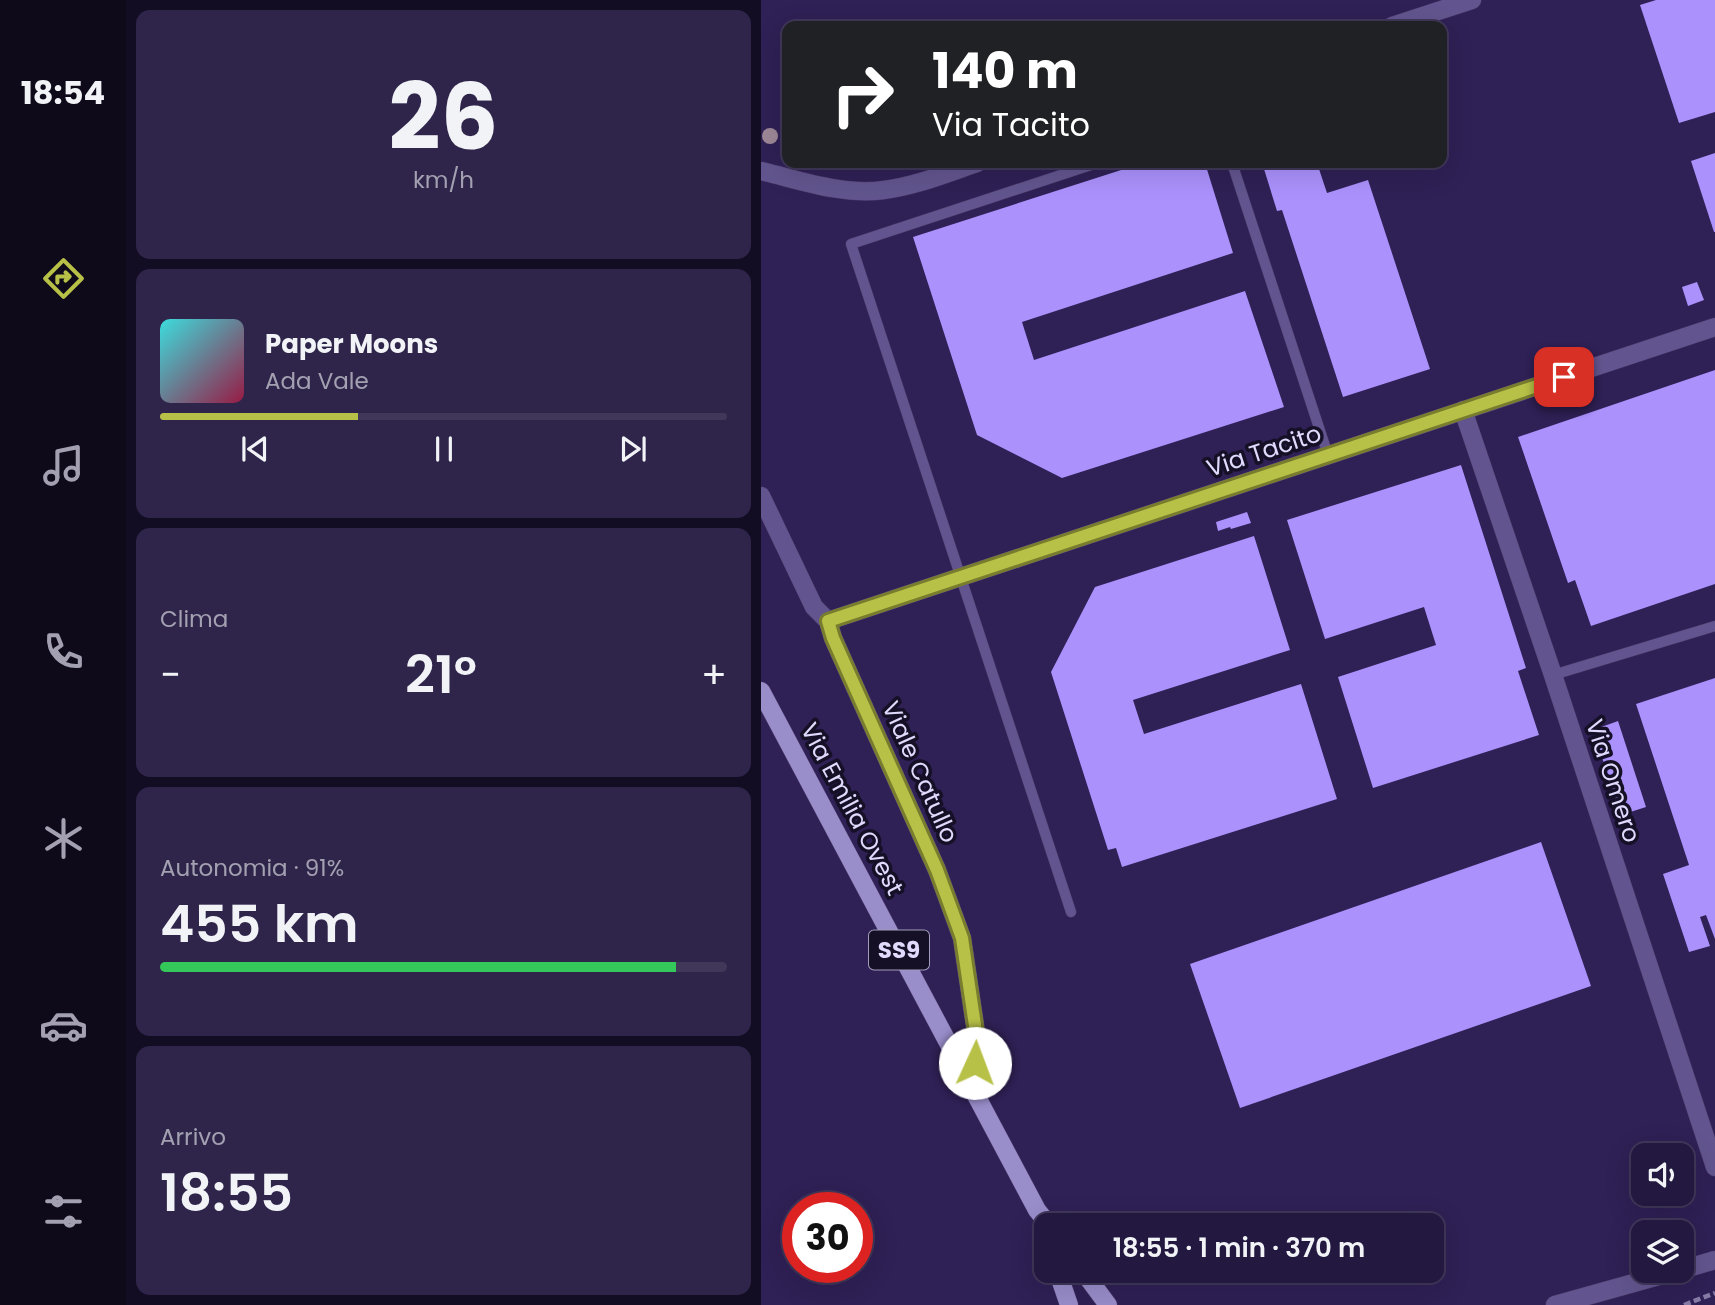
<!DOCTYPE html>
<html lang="it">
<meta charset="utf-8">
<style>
:root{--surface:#231840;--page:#2f254b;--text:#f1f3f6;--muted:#a3a0b1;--line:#403759;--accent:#b8c147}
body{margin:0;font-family:Poppins,sans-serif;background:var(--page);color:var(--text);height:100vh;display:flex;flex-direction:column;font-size:26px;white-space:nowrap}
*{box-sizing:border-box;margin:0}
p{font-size:23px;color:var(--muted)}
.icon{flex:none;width:38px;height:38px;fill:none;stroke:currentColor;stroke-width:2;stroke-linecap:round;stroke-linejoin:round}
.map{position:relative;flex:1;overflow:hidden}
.side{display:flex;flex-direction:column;gap:10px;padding:10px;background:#130d23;width:635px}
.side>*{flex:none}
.hud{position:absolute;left:21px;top:21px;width:665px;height:147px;border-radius:14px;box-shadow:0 7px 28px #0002,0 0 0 2px var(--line);background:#202124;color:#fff;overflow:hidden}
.tools{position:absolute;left:870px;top:1143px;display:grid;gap:14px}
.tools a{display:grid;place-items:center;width:63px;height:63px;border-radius:14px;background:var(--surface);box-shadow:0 7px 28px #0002,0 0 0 2px var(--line);font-size:35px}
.speed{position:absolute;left:21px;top:1192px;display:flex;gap:14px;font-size:35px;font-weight:700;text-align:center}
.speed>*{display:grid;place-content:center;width:91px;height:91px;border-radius:50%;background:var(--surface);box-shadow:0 7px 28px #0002,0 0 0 2px var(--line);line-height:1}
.speed .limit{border:10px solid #d22;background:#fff;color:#111}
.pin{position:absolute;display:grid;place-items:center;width:60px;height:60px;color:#fff;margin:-30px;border-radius:14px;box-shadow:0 4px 10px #0006}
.me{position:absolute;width:77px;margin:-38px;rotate:2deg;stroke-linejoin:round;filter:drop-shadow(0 0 5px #0008)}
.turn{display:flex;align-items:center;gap:24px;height:147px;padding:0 35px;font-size:32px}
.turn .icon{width:91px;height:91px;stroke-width:2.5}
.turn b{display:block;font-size:49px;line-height:60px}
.big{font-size:52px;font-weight:600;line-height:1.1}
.side .card{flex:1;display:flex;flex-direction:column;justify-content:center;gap:10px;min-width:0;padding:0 24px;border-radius:14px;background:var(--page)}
.side .dial{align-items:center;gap:0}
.dial b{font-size:91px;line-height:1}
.song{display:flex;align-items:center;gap:21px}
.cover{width:84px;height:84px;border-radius:10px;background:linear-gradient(135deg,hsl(180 70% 55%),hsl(340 70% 35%))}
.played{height:7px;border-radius:4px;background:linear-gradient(90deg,var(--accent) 35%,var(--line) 35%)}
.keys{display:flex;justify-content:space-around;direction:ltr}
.heat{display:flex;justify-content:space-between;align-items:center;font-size:38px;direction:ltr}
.charge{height:10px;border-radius:5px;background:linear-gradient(90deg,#34c759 91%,var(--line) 0)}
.trip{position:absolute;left:273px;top:1213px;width:410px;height:70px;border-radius:14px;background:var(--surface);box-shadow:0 7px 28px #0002,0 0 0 2px var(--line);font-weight:600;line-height:70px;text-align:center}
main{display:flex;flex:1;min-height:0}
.menu{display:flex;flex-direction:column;width:126px;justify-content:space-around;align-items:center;background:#0e0a1a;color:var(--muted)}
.menu .icon{width:49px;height:49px}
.menu .active{color:var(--accent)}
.menu b{font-size:32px;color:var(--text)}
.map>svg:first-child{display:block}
.building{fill:#aa91fc}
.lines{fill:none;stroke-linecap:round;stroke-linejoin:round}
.service-casing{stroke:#4d3d6c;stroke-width:11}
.minor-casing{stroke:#4d3d6c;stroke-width:19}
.tertiary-casing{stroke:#4d3d6c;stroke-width:19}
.primary-casing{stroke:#4d3d6c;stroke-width:19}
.path{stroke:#867ca7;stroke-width:4.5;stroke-dasharray:7 3.5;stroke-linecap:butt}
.service{stroke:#62558f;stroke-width:10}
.minor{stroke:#62558f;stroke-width:18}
.tertiary{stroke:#62558f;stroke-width:18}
.primary{stroke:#998dca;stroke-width:18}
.tree{fill:#9c8796}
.route-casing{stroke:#787d2e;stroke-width:18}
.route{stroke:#b8c147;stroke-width:12}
.labels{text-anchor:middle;stroke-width:7;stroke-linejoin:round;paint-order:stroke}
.shield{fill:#161027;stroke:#a39ebd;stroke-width:2}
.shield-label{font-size:23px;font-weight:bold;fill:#e0dbfd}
.street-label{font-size:24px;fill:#e0dbfd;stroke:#161027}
</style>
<main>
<nav class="menu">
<b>18:54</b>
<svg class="icon active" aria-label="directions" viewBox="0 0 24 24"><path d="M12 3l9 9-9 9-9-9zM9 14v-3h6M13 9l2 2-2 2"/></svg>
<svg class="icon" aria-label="music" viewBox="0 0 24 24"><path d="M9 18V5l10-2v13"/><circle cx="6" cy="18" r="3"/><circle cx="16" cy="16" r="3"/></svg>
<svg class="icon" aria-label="phone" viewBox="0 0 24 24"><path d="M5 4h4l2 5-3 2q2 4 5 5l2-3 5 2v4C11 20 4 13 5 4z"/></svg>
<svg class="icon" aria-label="climate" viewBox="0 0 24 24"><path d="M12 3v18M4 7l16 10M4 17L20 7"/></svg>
<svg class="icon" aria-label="car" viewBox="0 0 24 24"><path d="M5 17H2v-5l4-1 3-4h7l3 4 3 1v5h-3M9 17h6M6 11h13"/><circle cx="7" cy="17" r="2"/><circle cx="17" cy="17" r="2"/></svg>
<svg class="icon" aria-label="filters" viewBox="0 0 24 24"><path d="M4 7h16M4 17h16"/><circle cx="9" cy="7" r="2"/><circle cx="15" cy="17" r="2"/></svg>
</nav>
<section class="side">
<div class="card dial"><b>26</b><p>km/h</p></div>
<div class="card">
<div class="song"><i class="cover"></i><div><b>Paper Moons</b><p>Ada Vale</p></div></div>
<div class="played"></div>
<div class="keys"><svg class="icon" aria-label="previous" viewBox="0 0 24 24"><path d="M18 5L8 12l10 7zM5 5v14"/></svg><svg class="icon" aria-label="pause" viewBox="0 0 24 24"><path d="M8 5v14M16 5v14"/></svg><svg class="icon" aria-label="next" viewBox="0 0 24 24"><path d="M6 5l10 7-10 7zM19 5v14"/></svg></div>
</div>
<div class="card"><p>Clima</p>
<div class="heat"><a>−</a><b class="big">21°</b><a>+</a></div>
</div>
<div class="card"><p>Autonomia · 91%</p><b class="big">455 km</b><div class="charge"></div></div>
<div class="card"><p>Arrivo</p><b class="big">18:55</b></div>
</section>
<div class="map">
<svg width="954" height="1305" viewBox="0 0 954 1305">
<rect width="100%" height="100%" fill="#2f2055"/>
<g class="building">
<polygon points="895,0 954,0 954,112 918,123 879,5"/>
<polygon points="954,153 954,232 953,232 930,161"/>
<polygon points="382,163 444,163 472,253 261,322 273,360 484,291 523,407 301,478 216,435 152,237"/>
<polygon points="523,163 556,163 566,193 607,180 669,369 582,397 521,210 516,211 503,169"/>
<polygon points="936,282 943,300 927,306 921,287"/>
<polygon points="954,370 954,584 830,626 814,580 807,583 757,437"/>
<polygon points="700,465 765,668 757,671 778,735 612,788 577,677 675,645 663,607 564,639 526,520"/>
<polygon points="486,512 490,523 470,529 469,527 457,531 455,522"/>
<polygon points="493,536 529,650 372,700 383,734 540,684 576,799 361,867 355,848 347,850 290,672 334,587"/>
<polygon points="954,678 954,939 945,915 939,917 949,946 928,952 902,874 928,865 875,704"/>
<polygon points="857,721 885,807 860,815 832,730"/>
<polygon points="780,842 830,986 479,1108 429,964"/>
</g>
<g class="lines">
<defs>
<g id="service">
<polyline points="471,163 567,455"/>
<polyline points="792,675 954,626"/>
<polyline points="310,912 90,244 336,163"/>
</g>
<g id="minor">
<polyline points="631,26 711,0"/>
<path d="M0,171C38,180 83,196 123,190C155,186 186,173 216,163"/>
<polyline points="702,410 792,675 954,1167"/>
<polyline points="0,496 53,607 67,621 72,638 176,870 201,938 216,1039 211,1086"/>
<polyline points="67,621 954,327"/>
</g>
<g id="tertiary">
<polyline points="920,1270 954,1260"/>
<polyline points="794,1305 919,1270"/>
</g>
<g id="primary">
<polyline points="0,691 276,1210 288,1225"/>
<polyline points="296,1270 308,1305"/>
<polyline points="321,1270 347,1305"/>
</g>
</defs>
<use href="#service" class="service-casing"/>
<use href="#minor" class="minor-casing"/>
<use href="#tertiary" class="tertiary-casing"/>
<use href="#primary" class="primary-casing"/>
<polyline class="path" points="923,1305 954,1293"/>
<use href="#service" class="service"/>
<use href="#minor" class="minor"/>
<use href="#tertiary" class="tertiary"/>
<use href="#primary" class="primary"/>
</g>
<circle class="tree" cx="9" cy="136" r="8"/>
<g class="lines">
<defs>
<polyline id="route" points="214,1063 216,1039 201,938 176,870 72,638 67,621 803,377"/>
</defs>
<use href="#route" class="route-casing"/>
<use href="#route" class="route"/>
</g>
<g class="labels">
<rect class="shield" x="108" y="930.5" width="60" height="39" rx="5"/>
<g class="shield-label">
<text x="138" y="958">SS9</text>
</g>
<g class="street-label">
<text transform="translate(503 451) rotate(-18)" y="8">Via Tacito</text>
<text transform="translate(159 772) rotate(66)" y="8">Viale Catullo</text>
<text transform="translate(852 781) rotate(72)" y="8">Via Omero</text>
<text transform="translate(91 809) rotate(62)" y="8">Via Emilia Ovest</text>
</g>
</g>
</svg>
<div class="tools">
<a><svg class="icon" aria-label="sound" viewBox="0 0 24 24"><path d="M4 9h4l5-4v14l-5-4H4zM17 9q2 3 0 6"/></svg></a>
<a><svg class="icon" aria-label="layers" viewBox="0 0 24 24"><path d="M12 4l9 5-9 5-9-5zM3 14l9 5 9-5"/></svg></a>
</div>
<div class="speed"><div class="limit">30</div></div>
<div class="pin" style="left:803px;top:377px;background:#d93025"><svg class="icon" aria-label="arrive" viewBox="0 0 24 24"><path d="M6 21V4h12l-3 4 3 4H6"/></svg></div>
<svg class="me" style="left:214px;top:1063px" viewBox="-20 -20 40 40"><circle r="19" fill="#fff"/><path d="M0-13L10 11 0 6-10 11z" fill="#b8c147"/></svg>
<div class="trip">18:55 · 1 min · 370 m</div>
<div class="hud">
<div class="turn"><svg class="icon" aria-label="right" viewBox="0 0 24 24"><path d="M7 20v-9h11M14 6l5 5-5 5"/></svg><div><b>140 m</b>Via Tacito</div></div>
</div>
</div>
</main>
